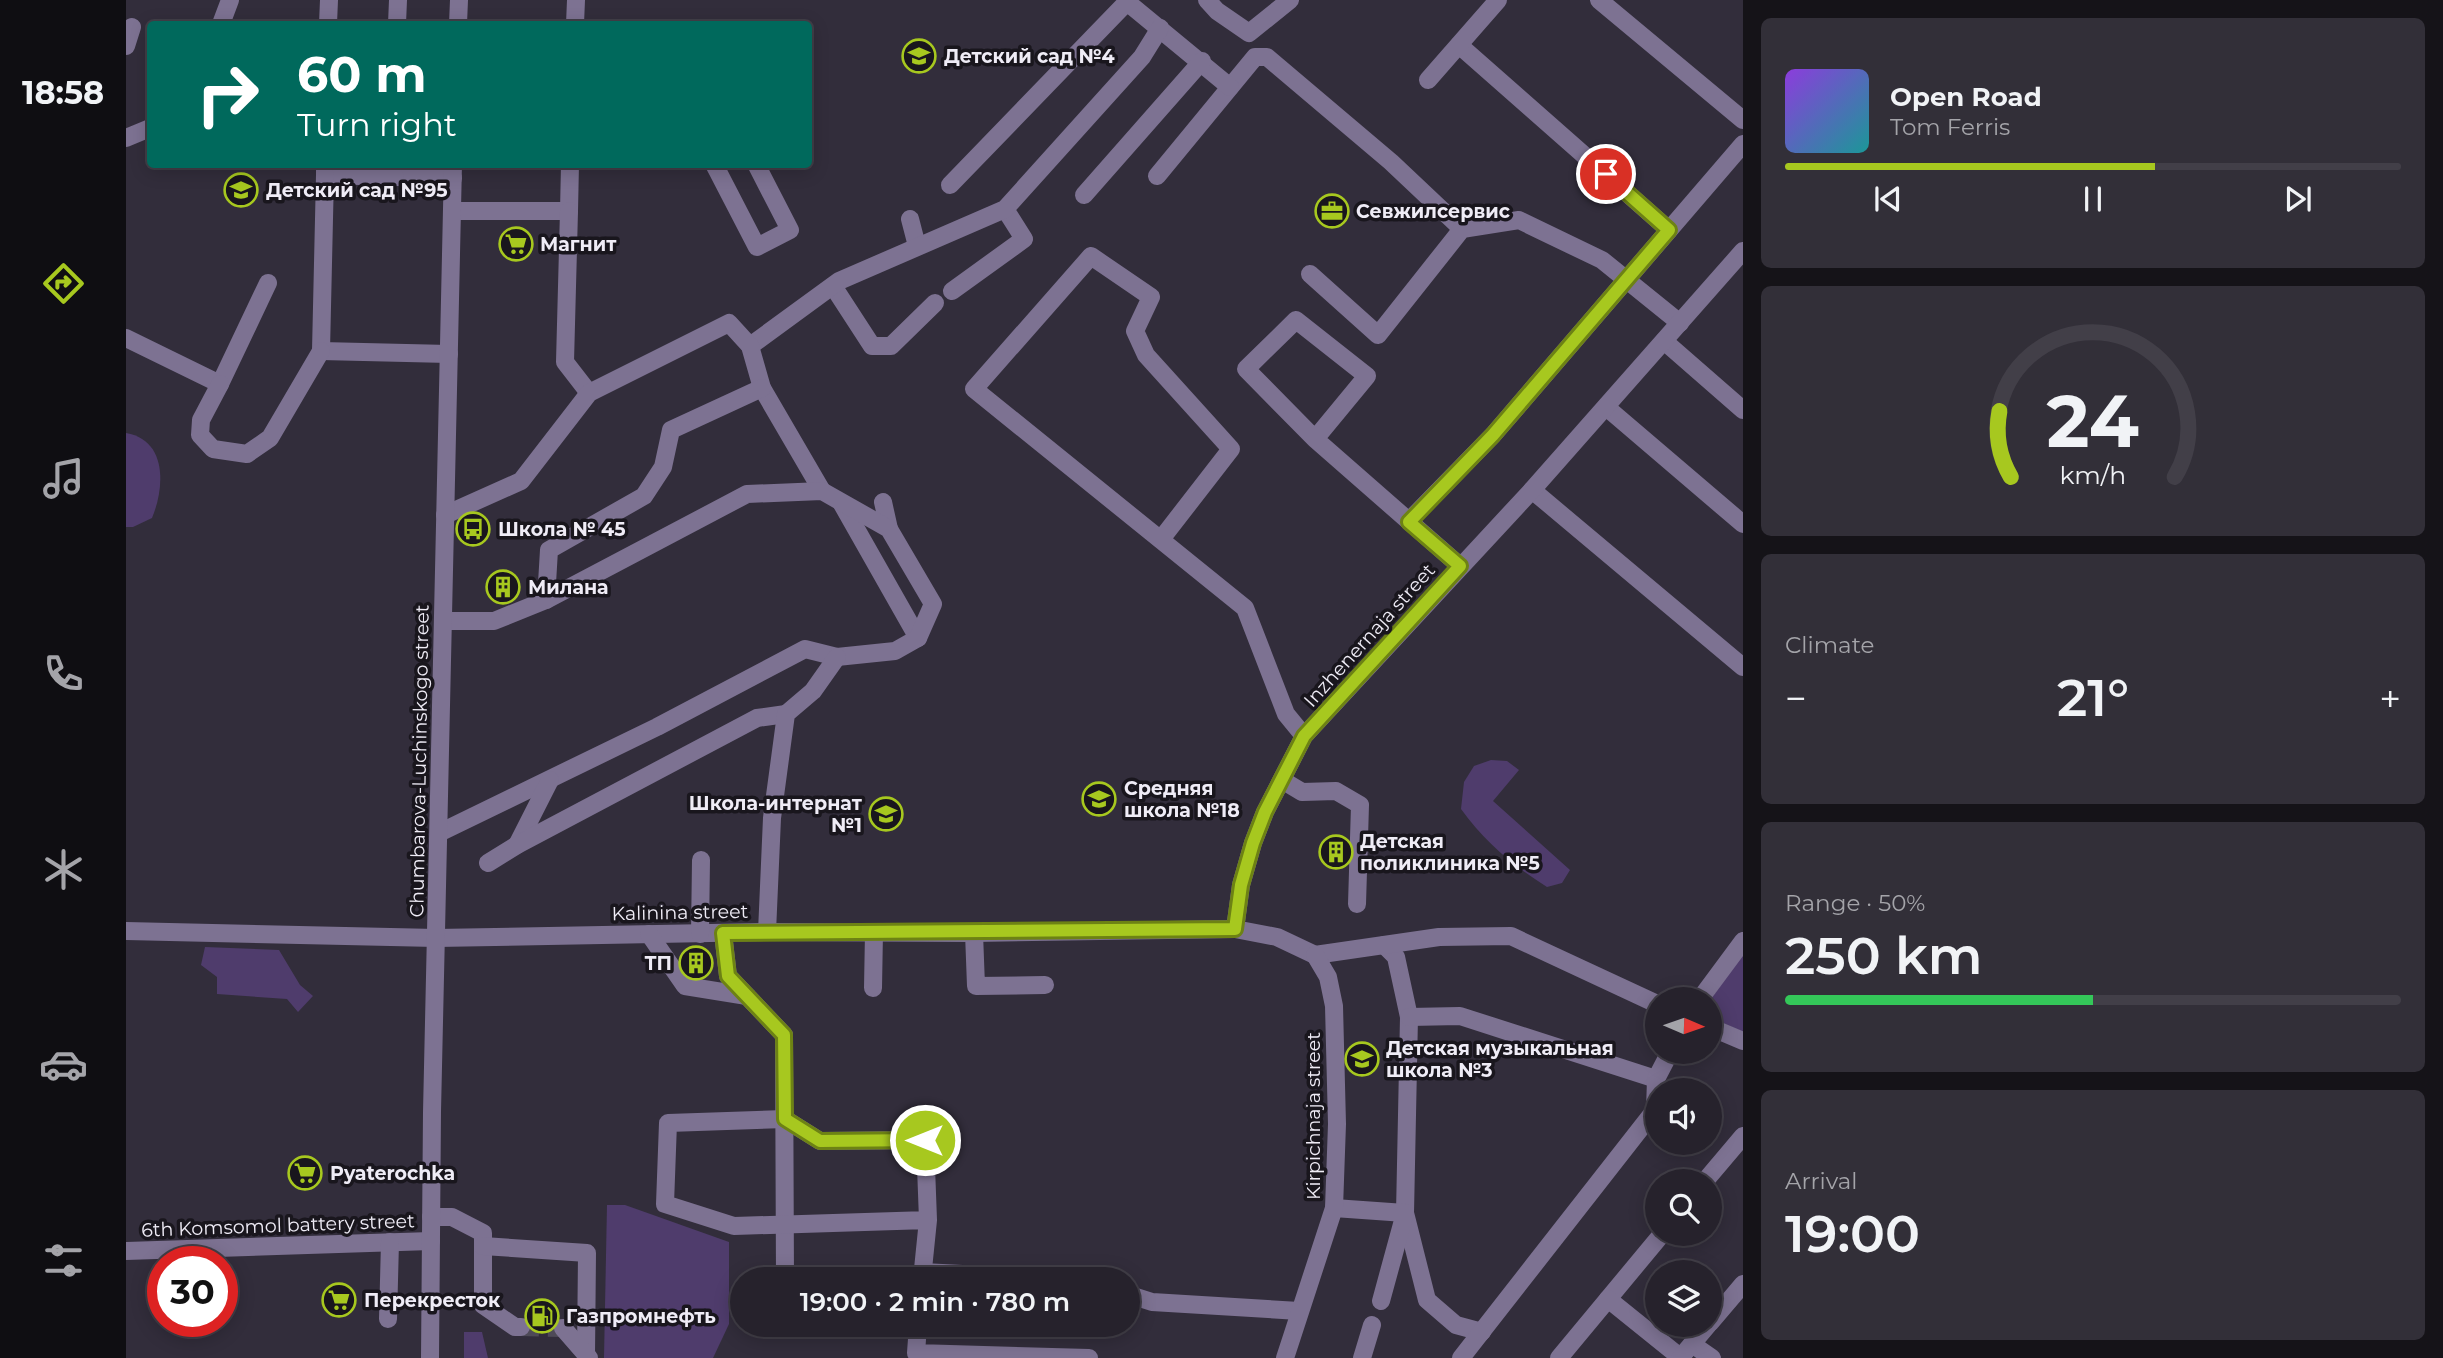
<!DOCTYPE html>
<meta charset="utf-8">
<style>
:root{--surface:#26222c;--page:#322f38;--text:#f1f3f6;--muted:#a4a4a9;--line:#423f48;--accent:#a7c81f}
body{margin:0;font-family:Montserrat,sans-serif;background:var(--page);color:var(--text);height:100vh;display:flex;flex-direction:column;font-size:26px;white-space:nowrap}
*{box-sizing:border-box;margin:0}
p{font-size:23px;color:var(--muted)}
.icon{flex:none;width:38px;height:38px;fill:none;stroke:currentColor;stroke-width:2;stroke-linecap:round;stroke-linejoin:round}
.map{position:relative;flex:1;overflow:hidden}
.panel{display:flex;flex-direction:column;gap:18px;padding:18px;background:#151318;width:700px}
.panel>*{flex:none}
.banner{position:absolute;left:21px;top:21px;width:665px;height:147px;border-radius:7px;box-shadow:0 4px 18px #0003,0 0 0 2px var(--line);background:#00695c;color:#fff;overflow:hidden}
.needle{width:46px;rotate:92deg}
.controls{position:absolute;left:1519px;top:987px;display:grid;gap:14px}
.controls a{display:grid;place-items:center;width:77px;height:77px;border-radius:50%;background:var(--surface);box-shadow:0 4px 18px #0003,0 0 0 2px var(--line);font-size:35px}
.speed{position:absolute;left:21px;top:1246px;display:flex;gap:14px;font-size:35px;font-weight:700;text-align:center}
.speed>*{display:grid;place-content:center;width:91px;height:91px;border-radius:50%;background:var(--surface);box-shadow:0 4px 18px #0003,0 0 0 2px var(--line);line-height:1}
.speed .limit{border:10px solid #d22;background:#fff;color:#111}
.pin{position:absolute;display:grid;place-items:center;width:60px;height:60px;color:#fff;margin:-30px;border:4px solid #fff;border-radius:50%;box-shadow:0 2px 7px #0007}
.me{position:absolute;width:77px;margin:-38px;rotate:270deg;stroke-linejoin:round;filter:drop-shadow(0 0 5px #0008)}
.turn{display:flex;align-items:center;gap:24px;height:147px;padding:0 35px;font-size:32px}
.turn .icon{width:91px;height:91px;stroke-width:2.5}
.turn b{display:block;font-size:49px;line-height:60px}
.big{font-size:52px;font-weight:600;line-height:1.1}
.panel .card{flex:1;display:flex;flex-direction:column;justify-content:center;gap:10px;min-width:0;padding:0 24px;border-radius:10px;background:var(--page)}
.panel .dial{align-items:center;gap:0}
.dial svg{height:182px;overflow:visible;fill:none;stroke:var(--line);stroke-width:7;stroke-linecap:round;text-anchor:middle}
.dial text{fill:var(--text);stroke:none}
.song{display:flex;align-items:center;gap:21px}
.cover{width:84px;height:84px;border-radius:10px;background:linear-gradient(135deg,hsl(270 70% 55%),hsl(180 70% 35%))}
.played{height:7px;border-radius:4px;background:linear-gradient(90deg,var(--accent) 60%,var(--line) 60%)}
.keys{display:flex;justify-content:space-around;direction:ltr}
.heat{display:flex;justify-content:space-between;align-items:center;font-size:38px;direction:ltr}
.charge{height:10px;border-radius:5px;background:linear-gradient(90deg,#34c759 50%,var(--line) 0)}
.trip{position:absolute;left:604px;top:1267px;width:410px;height:70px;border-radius:35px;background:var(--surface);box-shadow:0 4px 18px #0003,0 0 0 2px var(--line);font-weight:600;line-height:70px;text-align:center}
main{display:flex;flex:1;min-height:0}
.tab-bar{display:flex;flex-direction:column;width:126px;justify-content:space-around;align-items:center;background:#0f0e12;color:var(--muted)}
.tab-bar .icon{width:49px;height:49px}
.tab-bar .on{color:var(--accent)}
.tab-bar b{font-size:32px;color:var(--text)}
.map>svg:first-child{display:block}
.green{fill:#4f3c6c}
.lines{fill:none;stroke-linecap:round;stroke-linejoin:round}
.minor-tunnel{stroke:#4e4a57;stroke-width:18;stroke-dasharray:18 9;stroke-linecap:butt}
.minor{stroke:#7d7292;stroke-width:18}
.route-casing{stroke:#6d8214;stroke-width:18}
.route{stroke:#a7c81f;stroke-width:12}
.labels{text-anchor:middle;stroke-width:7;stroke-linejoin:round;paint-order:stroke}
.poi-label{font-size:19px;font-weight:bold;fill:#efecf6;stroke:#19161d;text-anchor:start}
.street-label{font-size:19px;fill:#efecf6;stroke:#19161d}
</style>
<main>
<nav class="tab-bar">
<b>18:58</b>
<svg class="icon on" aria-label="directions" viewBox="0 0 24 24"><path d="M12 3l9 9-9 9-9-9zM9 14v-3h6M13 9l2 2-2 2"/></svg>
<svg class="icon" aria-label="music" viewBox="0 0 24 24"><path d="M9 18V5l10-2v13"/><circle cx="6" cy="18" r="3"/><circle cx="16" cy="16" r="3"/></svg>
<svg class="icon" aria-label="phone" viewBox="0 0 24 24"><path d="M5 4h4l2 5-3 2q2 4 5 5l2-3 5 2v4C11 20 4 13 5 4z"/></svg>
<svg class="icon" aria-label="climate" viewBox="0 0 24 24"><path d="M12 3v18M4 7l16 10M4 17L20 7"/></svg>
<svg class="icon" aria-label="car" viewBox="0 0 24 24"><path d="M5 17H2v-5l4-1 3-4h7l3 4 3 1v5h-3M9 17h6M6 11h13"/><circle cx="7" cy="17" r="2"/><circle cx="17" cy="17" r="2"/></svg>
<svg class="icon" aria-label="filters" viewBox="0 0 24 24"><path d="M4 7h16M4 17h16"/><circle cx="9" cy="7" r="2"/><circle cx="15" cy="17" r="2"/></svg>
</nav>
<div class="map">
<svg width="1617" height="1358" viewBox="0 0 1617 1358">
<rect width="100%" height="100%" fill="#322d3b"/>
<g class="green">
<path d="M0,433C41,440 39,487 26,518L7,527H0Z"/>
<path d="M1365,760L1381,761L1393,770L1367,801L1444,870L1436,883L1421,887C1387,866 1359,842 1335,809L1338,782L1348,766Z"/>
<polygon points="79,947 153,950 174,985 187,996 172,1012 161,999 91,994 91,977 75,965"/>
<polygon points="1617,954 1617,1032 1584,1017 1584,1000"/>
<polygon points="481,1205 499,1205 603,1242 603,1324 587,1358 478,1358"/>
<polygon points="338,1332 356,1332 362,1358 338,1358"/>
</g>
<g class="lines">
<polyline class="minor-tunnel" points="395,1327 437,1328"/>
<g class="minor">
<polyline points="1081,0 1091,11 1123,33 1164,0"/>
<polyline points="1473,0 1617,120"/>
<polyline points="95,24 104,0"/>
<polyline points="202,24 203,0"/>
<polyline points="271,24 272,0"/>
<polyline points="332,24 333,0"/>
<polyline points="449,24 450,0"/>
<polyline points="1333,45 1543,230"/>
<polyline points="0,46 6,27"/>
<polyline points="1302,80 1372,0"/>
<polyline points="0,138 24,128"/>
<polyline points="269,164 269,177 327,178"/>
<polyline points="588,164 631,247 664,230 630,164"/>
<polyline points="199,165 199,175 269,177"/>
<polyline points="199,175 195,351 323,354"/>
<polyline points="1031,176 1129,57 1141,57 1265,162 1336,229"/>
<polyline points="824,185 1001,2 1104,87"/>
<polyline points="958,195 1076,61"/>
<polyline points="326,211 443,211 444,164"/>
<polyline points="443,211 439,362 463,393"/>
<polyline points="784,219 791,246"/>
<polyline points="1184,274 1252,335 1336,229 1393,220 1476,260 1554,323"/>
<polyline points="707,286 746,346 765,346 809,303"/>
<polyline points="826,291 898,239 879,209"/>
<polyline points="0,338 94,384 142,283"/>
<polyline points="1538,341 1617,410"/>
<polyline points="624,346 713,281 879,209 1016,57 1034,28"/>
<polyline points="94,384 75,420 74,435 87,449 121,454 144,438 195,351"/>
<polyline points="1480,407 1617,524"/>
<polyline points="1189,439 1241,376 1170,320 1120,369 1189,439 1334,566"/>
<polyline points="1406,490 1617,667"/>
<polyline points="757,502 763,529"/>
<polyline points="716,504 792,638"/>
<polyline points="319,515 395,481 463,393 603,323 624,346 636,388 696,491"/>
<polyline points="1283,521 1367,435 1617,144"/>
<polyline points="1036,538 1105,449 1020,355 1009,331 1025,297 965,256 848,389 1119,608 1160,714 1178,736"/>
<polyline points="420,600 423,550 518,496 537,467 545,430 636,388"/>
<polyline points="1156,780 1176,792 1210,791 1234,805 1231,904"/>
<polyline points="313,833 531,727 679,649 711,657 769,651 792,638 807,604 763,529 696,491 621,494 420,600 368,621 317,621"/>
<polyline points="391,845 424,780"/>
<polyline points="362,863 391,845 631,718 660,714"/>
<polyline points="0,931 310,938 641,932 848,933 1109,929"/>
<polyline points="641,932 646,818 660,714 687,691 711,657"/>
<polyline points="597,933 602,976 658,1035 659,1279"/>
<polyline points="848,933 850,986 919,985"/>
<polyline points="523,934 559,986 621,996"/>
<polyline points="574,934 575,860"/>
<polyline points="1258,945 1270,957 1283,1017 1279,1213 1301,1300 1330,1325 1356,1332"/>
<polyline points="1189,955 1151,937 1109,929 1115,885 1127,843 1139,812 1178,736 1406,490 1617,251"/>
<polyline points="1189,955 1313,937 1385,936 1531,1004"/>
<polyline points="747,988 748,932"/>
<polyline points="1574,999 1617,941"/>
<polyline points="1283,1017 1334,1016 1530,1079"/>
<polyline points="1584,1027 1617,1041"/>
<polyline points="1579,1181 1617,1136"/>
<polyline points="1208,1208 1279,1213 1255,1301"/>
<polyline points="305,1217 326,1217 357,1233 357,1305 389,1327 395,1327"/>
<polyline points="357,1246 461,1253 460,1355"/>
<polyline points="0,1251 305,1241"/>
<polyline points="796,1272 934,1279"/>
<polyline points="796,1279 802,1220 608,1226 539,1204 542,1123 659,1119 694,1141 799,1140 802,1220"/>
<polyline points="1001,1294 1026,1302 1173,1311"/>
<polyline points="1482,1299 1536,1234"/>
<polyline points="262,1319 264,1242"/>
<polyline points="1584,1323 1617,1284"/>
<polyline points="792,1325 790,1353 963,1358"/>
<polyline points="437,1328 463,1358"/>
<polyline points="1566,1344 1586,1358"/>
<polyline points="304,1358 306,1112 327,164"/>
<polyline points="1159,1358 1208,1208 1211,1124 1208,1006 1202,977 1189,955"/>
<polyline points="1236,1358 1246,1325"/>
<polyline points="1335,1358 1529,1110 1530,1079 1544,1052"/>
<polyline points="1433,1358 1482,1299 1554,1357"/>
<polyline points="1554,1358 1582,1325"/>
</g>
</g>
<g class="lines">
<defs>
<polyline id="route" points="799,1140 694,1141 659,1119 658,1035 602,976 597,933 1109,929 1115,885 1127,843 1139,812 1178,736 1334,566 1283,522 1367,435 1543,230 1480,174"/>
</defs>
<use href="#route" class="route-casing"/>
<use href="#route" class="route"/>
</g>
<defs>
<symbol id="school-ring" viewBox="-11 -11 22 22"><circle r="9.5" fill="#19161d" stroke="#a7c81f" stroke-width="1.5"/><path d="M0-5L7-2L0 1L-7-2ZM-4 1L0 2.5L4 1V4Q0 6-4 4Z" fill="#a7c81f"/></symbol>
<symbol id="office-ring" viewBox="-11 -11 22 22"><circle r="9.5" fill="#19161d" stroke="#a7c81f" stroke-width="1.5"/><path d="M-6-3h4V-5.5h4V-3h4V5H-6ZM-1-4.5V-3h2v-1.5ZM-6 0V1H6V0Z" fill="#a7c81f"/></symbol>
<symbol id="supermarket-ring" viewBox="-11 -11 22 22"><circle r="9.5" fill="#19161d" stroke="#a7c81f" stroke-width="1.5"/><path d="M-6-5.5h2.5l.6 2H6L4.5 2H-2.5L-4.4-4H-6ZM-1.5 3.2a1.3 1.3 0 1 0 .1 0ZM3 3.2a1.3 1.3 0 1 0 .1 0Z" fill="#a7c81f"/></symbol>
<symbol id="bus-ring" viewBox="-11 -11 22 22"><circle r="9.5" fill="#19161d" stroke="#a7c81f" stroke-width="1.5"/><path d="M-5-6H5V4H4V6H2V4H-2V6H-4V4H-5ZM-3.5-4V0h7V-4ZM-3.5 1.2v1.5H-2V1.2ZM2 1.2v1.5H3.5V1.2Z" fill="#a7c81f"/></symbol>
<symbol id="building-ring" viewBox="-11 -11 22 22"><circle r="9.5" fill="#19161d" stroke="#a7c81f" stroke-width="1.5"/><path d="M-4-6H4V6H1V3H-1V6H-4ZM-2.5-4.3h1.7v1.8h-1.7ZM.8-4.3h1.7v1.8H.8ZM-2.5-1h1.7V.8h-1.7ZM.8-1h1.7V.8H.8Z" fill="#a7c81f"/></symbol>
<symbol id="fuel-ring" viewBox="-11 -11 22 22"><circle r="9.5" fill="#19161d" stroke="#a7c81f" stroke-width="1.5"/><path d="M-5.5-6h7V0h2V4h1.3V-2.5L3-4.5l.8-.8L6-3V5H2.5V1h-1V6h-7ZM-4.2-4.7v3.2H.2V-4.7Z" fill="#a7c81f"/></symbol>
</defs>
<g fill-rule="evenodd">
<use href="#school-ring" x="774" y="37" width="38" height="38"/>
<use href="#school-ring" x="96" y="171" width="38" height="38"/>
<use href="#office-ring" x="1187" y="192" width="38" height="38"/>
<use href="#supermarket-ring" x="371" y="225" width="38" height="38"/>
<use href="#bus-ring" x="328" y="510" width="38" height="38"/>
<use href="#building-ring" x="358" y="568" width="38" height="38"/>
<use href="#school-ring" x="954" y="780" width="38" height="38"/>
<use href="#school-ring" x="741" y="795" width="38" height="38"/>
<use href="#building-ring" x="1191" y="833" width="38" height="38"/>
<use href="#building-ring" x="551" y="944" width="38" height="38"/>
<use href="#school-ring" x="1217" y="1040" width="38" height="38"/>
<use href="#supermarket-ring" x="160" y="1154" width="38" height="38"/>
<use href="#supermarket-ring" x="194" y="1281" width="38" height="38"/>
<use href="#fuel-ring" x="397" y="1297" width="38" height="38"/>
</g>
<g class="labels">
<g class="poi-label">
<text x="818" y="63">Детский сад №4</text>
<text x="140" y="197">Детский сад №95</text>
<text x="1230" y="218">Севжилсервис</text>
<text x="414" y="251">Магнит</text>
<text x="372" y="536">Школа № 45</text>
<text x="402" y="594">Милана</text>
<text x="998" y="795">Средняя<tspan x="998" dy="22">школа №18</tspan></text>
<text x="736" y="810" text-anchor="end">Школа-интернат<tspan x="736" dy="22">№1</tspan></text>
<text x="1234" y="848">Детская<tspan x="1234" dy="22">поликлиника №5</tspan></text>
<text x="546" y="970" text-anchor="end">ТП</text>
<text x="1260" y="1055">Детская музыкальная<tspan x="1260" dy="22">школа №3</tspan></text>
<text x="204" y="1180">Pyaterochka</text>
<text x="238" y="1307">Перекресток</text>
<text x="440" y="1323">Газпромнефть</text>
</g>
<g class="street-label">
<text transform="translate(1243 635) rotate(-48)" y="7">Inzhenernaja street</text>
<text transform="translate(293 761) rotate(-89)" y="7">Chumbarova-Luchinskogo street</text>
<text transform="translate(554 912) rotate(-1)" y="7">Kalinina street</text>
<text transform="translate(1187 1116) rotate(-90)" y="7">Kirpichnaja street</text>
<text transform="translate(152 1225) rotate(-2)" y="7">6th Komsomol battery street</text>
</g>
</g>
</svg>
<div class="controls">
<a><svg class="needle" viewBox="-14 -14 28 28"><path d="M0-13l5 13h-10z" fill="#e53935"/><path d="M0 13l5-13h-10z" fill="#a4a4a9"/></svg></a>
<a><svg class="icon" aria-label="sound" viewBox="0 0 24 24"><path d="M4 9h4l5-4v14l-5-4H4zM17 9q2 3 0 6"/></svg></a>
<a><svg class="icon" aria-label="search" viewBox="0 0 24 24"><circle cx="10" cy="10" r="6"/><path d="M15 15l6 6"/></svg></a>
<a><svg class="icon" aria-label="layers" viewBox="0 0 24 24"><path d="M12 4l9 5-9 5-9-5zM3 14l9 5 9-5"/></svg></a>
</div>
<div class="speed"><div class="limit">30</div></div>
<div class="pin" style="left:1480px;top:174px;background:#d93025"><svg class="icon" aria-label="arrive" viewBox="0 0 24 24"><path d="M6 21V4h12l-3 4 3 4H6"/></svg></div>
<svg class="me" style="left:799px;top:1140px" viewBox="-20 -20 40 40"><circle r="17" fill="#a7c81f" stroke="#fff" stroke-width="3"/><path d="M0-11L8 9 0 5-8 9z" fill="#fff"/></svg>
<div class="trip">19:00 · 2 min · 780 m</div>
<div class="banner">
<div class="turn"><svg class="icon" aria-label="right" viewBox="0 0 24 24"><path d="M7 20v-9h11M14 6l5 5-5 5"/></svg><div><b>60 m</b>Turn right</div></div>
</div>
</div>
<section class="panel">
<div class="card">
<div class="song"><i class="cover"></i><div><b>Open Road</b><p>Tom Ferris</p></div></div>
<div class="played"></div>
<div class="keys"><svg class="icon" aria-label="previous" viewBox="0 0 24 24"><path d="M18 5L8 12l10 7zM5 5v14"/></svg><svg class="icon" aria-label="pause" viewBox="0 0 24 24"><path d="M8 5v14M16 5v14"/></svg><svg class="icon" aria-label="next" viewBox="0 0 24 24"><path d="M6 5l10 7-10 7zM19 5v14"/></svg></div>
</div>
<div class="card dial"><svg viewBox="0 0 100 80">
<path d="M14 69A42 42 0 1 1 86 69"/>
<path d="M14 69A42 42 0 0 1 9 40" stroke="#a7c81f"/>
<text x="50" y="56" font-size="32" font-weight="700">24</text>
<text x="50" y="72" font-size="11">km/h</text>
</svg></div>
<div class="card"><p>Climate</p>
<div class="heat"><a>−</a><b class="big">21°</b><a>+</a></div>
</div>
<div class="card"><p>Range · 50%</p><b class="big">250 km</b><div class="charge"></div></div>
<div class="card"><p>Arrival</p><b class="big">19:00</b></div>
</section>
</main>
